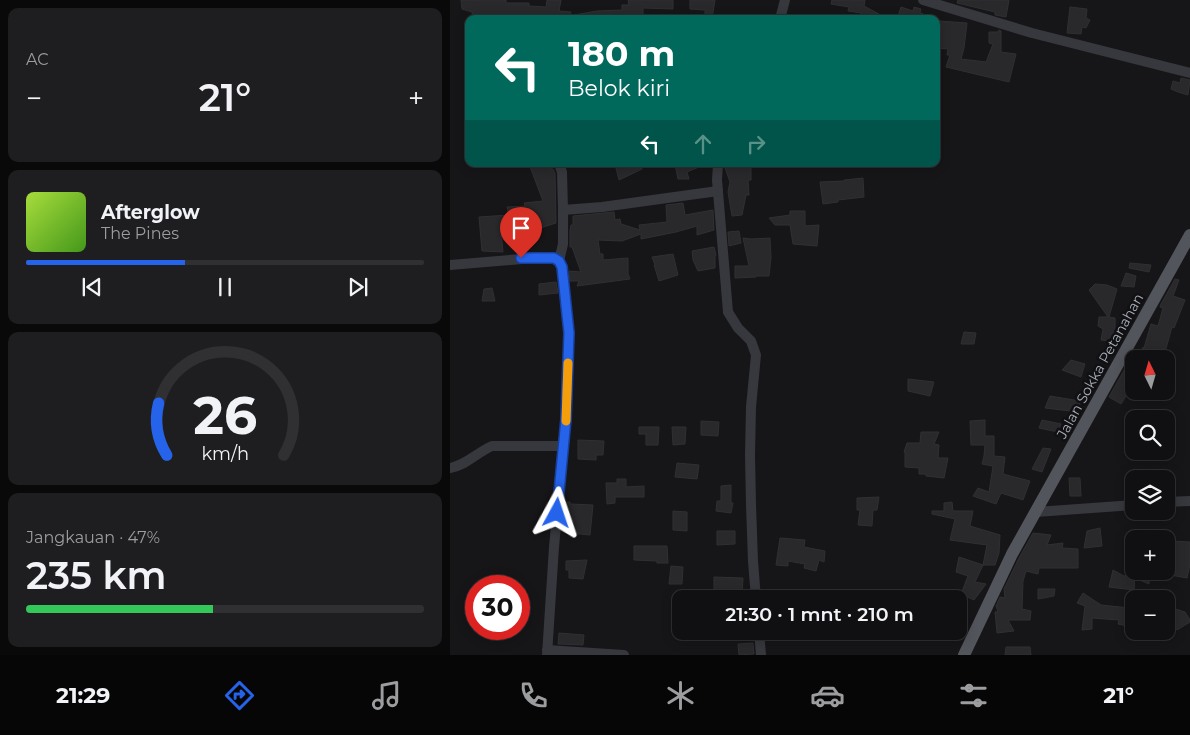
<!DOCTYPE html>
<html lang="id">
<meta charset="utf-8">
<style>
:root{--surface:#101012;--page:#1e1e20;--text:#f1f3f6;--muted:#9c9d9f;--line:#303032;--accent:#2563eb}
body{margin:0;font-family:Montserrat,sans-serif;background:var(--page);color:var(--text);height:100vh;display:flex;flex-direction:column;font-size:19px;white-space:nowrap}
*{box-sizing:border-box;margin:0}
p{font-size:16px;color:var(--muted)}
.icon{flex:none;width:28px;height:28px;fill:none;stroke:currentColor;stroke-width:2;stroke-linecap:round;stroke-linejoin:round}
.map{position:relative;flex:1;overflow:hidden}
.details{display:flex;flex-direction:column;gap:8px;padding:8px;background:#09090a;width:450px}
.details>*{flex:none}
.guide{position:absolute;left:15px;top:15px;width:475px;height:152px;border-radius:10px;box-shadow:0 2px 12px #0003,0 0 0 1px var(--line);background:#00695c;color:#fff;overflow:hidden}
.needle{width:32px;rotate:355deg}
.buttons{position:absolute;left:675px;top:350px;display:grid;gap:10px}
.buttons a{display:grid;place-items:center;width:50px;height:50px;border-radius:10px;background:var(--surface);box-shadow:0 2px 12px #0003,0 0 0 1px var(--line);font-size:25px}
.speed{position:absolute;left:15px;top:575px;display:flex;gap:10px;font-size:25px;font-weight:700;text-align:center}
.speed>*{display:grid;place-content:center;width:65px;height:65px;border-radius:50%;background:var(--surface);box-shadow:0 2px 12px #0003,0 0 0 1px var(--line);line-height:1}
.speed .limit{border:8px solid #d22;background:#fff;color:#111}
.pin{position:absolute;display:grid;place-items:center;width:42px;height:42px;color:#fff;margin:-51px -21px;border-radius:50% 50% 50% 0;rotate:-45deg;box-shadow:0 0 5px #0007}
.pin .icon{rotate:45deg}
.me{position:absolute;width:55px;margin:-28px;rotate:5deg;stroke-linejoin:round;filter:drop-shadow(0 0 4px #0008)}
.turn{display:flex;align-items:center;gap:18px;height:105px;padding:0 20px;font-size:22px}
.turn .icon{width:65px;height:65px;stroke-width:2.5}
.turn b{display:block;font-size:35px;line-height:42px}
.lanes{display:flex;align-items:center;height:48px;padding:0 20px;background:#0003;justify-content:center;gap:25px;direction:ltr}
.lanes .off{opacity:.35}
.big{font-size:38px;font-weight:600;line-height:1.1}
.details .tile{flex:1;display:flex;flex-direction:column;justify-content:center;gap:8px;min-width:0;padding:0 18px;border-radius:10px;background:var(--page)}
.details .dial{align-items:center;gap:0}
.dial svg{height:130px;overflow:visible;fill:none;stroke:var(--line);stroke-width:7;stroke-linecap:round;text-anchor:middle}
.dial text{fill:var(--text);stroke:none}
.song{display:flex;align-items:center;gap:15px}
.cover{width:60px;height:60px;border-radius:8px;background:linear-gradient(135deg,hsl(80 70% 55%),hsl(100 70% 35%))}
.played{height:5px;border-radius:2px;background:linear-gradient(90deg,var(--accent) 40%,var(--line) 40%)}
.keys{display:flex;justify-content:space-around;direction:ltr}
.heat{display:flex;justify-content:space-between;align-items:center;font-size:28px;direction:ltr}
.charge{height:8px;border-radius:4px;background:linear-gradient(90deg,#34c759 47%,var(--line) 0)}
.trip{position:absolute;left:222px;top:590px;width:295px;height:50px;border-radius:10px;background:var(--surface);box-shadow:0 2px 12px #0003,0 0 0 1px var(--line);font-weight:600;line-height:50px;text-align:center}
.tabs{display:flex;height:80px;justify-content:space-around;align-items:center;background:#060607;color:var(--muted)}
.tabs .icon{width:35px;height:35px}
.tabs .active{color:var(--accent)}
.tabs b{font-size:22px;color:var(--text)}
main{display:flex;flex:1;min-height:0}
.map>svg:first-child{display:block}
.building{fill:#29292c;stroke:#303034}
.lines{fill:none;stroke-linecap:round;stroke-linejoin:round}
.minor{stroke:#37383d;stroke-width:10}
.major{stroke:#53555c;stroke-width:12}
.route-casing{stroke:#184099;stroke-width:12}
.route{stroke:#2563eb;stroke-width:9}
.slow{stroke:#f59e0b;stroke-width:9}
.labels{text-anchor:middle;stroke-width:5;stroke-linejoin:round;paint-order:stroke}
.street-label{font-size:14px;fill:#a8adb8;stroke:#111113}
</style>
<main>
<section class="details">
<div class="tile"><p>AC</p>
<div class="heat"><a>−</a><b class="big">21°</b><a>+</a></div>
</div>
<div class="tile">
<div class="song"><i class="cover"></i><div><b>Afterglow</b><p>The Pines</p></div></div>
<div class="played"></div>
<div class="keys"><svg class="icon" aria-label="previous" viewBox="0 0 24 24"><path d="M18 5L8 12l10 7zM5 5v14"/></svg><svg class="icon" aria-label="pause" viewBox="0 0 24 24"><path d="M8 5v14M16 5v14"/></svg><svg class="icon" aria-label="next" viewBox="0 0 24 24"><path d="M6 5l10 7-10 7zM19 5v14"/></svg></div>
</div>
<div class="tile dial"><svg viewBox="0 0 100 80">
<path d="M14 69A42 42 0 1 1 86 69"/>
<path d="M14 69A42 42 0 0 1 9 37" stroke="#2563eb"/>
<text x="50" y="56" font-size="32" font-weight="700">26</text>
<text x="50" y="72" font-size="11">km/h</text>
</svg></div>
<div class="tile"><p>Jangkauan · 47%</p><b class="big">235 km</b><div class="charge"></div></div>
</section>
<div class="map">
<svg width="740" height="655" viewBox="0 0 740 655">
<rect width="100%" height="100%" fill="#161618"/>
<g class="building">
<polygon points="11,0 56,0 56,3 79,3 79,6 96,7 97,0 111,0 109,11 121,12 119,19 23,19 22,12 12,9"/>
<polygon points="178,0 223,0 223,9 193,8 193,19 125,19 124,15 147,11 172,10 172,5 179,5"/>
<polygon points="240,0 265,0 262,19 255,18 255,10 240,9"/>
<polygon points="382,0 415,0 414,6 429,14 421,14 421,19 409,19 411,13 398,11 399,7 381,4"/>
<polygon points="508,0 559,0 556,17 545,15 545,12 507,3"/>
<polygon points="451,7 463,11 464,7 471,9 470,13 482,17 482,19 447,19"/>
<polygon points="620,7 637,9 636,18 640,20 636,28 632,27 631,34 617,33"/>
<polygon points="489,21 517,23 514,48 511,59 536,62 543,44 539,43 539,32 548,32 549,30 551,31 551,52 566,54 559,82 496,67 500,55 497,55 498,49 486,48 486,32"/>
<polygon points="731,78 740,80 738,95 728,92 721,89 723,81 730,83"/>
<polygon points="79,164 101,164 101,169 103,169 105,173 106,223 84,230 83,239 65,238 66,224 51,229 53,252 32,251 29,217 59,215 57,207 75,206 74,203 93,201"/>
<polygon points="165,164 191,164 192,169 169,180"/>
<polygon points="225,164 256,164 237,172 239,179 228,179"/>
<polygon points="287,165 301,166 301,180 298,180 299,195 296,195 292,215 282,216 278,192 280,182 275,168 288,167"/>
<polygon points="413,178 414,197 388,200 388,202 373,204 370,182 394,181 394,180"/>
<polygon points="233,203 235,215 263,210 264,230 247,235 247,226 226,232 191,239 191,234 172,241 148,240 150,254 153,254 153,260 178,258 178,274 180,279 127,286 129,281 120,281 119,271 131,272 122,247 120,247 120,230 121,225 123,225 123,216 164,212 165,220 170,219 171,224 190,230 189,225 217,222 216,205"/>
<polygon points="340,211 355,211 355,226 369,225 367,246 343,244 340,225 325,225 319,218 340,215"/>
<polygon points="289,231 291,243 279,246 278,232"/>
<polygon points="293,238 301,239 320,238 321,257 319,276 306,276 306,277 285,278 285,266 299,266"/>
<polygon points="264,247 266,255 265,256 265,268 248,271 243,260 242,251"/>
<polygon points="223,254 228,275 209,281 204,265 205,265 202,257"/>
<polygon points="680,263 701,265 699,272 679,268"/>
<polygon points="676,273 686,276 684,287 671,286"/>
<polygon points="725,279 729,280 723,296 735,300 724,328 722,327 713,359 689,359 693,347 694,348 701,324 708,326 713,308 710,307 711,304"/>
<polygon points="106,282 108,293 89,295 89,284"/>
<polygon points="645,284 657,285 667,289 659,317 665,318 665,330 660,341 651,340 653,329 648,326 649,317 658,317 639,290"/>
<polygon points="42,288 45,301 32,301 34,289"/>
<polygon points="514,332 526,333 524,344 511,344"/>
<polygon points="621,360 635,364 631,377 612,370"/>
<polygon points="678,363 684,365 684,383 671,404 659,397"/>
<polygon points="458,379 484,382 480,396 458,391"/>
<polygon points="600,396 630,401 629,412 595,408"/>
<polygon points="535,420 535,436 544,436 544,456 555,457 553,474 580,481 573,500 551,493 546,504 523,496 528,488 539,492 543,466 532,464 534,456 535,445 521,445 520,421"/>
<polygon points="592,420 611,424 608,432 589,428"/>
<polygon points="251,421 269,422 268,436 251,435"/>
<polygon points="189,427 209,427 208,445 196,445 196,434 189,434"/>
<polygon points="222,427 236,427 235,444 223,445"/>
<polygon points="471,432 489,432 484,444 489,445 488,458 498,458 494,478 476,476 476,474 469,474 469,468 455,467 455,452 454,452 457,443 470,443"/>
<polygon points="128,440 154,441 153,455 146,455 146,460 128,459"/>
<polygon points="593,448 601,449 592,472 582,469"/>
<polygon points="227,463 249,465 247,479 225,477"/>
<polygon points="619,478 630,478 631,496 620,496"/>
<polygon points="167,479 176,479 176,487 194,486 194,497 165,497 165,503 157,504 156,483 167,483"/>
<polygon points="281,485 281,503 283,503 281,513 266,511 267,501 271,501 271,486"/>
<polygon points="429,497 427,510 423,510 422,526 408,525 410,510 407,510 407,498"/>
<polygon points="115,502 120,502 120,504 143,505 140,535 120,533 121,524 113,524"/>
<polygon points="502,502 503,511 523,511 520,526 550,535 549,553 545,565 533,565 537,545 500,540 505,519 482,514 482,511 494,511 494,503"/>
<polygon points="223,511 237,512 237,531 223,530"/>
<polygon points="650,528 652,546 634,548 637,531"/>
<polygon points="267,531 285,531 285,544 267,545"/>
<polygon points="583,533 601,535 597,545 613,543 612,548 628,549 628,568 589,568 588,574 576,571 573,581 572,609 581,611 580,620 558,620 564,631 547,633 545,612 548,612 546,606 550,597 555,598 554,589 569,558"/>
<polygon points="330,538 355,540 354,547 375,551 374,562 369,560 366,571 354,568 355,564 338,561 338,566 326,565"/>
<polygon points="722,541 740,542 740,565 737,578 715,574"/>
<polygon points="184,546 217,546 218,563 207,563 207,561 184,560"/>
<polygon points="509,557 533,565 525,582 536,584 524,600 511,594 518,576 506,572"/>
<polygon points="137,560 133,579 119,578 119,570 116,570 116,561"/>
<polygon points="221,566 233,567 232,584 219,584"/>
<polygon points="663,570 674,576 685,575 684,590 659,587"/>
<polygon points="688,571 700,571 699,584 687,579"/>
<polygon points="264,577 293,578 292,597 264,596"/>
<polygon points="588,589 605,589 604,596 588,599"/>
<polygon points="633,593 651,605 680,608 677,626 668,624 669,620 642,618 642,629 632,630 635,606 627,603"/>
<polygon points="716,606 735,612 740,620 740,622 727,630 716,615"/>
<polygon points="109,633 134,635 133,645 108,644"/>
<polygon points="303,643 304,654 289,655 288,644"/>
<polygon points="556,647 580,647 581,655 555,655"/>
</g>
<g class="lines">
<g class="minor">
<polyline points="473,0 582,33 740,73"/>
<polyline points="330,19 335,0"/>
<polyline points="109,164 112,172 113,210 113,244 109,261"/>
<polyline points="268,164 267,180 278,312 288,328 301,341 306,355 301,407 300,455 301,505 303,561 306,599"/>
<polyline points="113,210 152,207 268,191"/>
<path d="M0,265L95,257C104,258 108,259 112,267L119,333L116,419L104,547L97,655"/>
<path d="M0,468C17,465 26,453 42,446H113"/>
<polyline points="716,502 740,501"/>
<polyline points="586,512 684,505"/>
<polyline points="309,631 311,655"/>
<polyline points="97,650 174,655"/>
</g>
<polyline class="major" points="514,655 562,554 740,235"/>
</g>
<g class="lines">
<defs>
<polyline id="route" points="71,258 104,258 109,261 112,267 119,333 116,419 107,513"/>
</defs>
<use href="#route" class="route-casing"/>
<use href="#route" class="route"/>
<polyline class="slow" points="116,421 118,363"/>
</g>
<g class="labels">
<g class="street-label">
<text transform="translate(650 366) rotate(-61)" y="5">Jalan Sokka Petanahan</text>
</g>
</g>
</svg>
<div class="buttons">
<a><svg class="needle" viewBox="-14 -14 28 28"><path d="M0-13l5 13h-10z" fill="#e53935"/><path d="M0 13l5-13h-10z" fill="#9c9d9f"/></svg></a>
<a><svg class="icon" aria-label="search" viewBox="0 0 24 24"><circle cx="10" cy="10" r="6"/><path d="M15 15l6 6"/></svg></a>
<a><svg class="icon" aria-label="layers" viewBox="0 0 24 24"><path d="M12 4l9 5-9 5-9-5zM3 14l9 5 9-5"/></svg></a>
<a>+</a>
<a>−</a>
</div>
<div class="speed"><div class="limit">30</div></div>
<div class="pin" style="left:71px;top:258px;background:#d93025"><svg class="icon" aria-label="arrive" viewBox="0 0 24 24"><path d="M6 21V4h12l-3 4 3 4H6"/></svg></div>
<svg class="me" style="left:107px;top:513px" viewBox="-20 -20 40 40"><path d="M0-17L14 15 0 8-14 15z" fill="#2563eb" stroke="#fff" stroke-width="4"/></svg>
<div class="trip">21:30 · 1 mnt · 210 m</div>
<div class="guide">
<div class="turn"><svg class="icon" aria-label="left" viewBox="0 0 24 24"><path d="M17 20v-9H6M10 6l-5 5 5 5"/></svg><div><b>180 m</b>Belok kiri</div></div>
<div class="lanes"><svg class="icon" aria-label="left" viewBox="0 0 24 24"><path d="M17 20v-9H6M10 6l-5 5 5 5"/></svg><svg class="icon off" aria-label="ahead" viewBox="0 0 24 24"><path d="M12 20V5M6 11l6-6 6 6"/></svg><svg class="icon off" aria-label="right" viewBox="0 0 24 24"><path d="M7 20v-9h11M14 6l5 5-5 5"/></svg></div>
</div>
</div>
</main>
<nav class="tabs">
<b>21:29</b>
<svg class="icon active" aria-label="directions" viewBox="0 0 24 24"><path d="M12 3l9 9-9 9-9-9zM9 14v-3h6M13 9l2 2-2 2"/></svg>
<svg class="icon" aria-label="music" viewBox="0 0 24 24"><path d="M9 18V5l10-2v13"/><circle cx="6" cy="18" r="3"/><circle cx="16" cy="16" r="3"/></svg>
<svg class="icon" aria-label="phone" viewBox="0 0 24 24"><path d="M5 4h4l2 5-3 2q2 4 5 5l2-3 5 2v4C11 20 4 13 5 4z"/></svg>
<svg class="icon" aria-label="climate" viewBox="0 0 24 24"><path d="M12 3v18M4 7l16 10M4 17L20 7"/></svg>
<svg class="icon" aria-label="car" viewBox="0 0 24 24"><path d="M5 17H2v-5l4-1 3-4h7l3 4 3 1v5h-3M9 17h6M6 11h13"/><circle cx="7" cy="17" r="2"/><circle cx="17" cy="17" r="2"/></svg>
<svg class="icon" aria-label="filters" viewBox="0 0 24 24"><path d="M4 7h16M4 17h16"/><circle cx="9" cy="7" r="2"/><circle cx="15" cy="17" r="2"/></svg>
<b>21°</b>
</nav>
